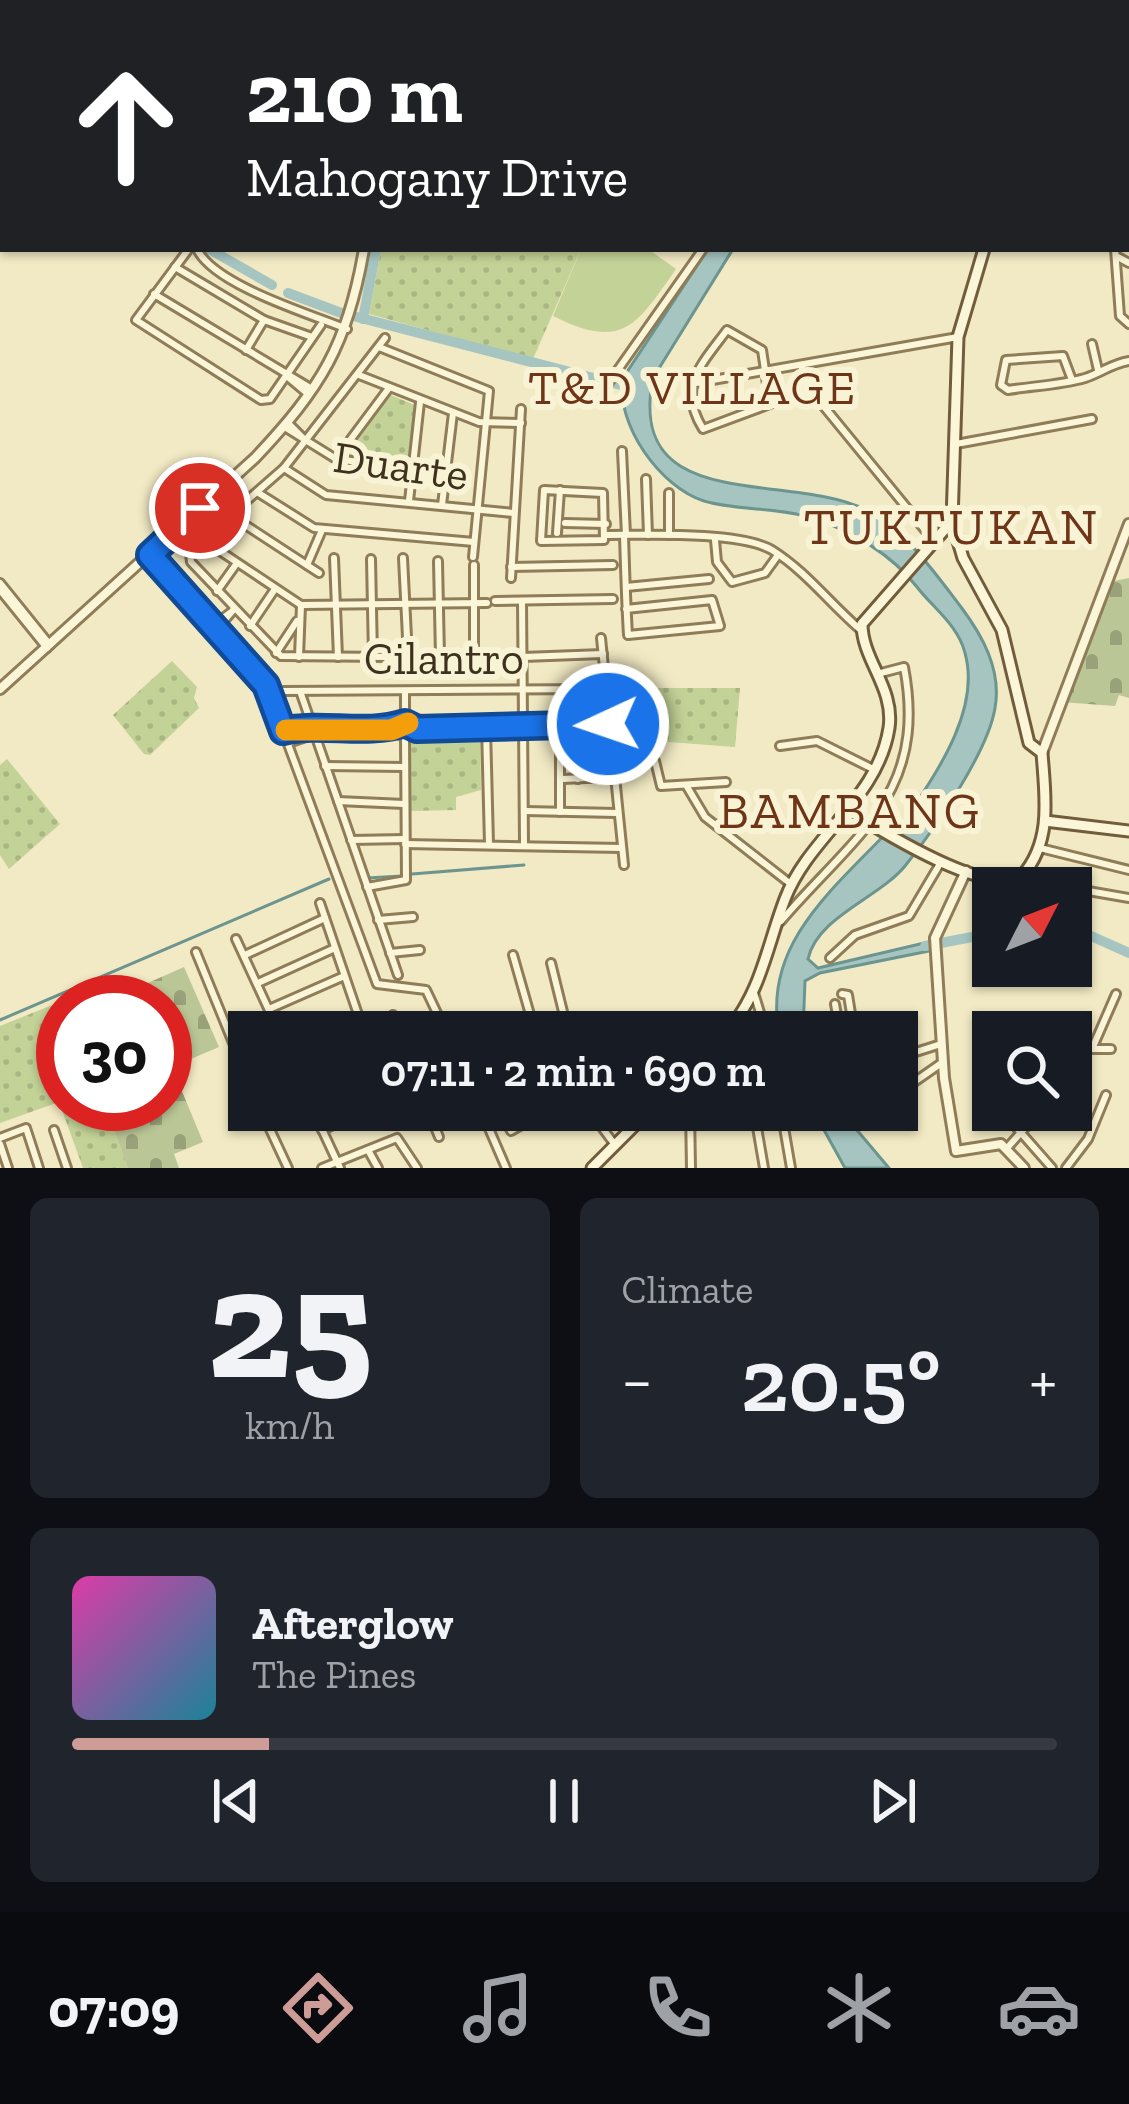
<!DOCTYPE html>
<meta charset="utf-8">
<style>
:root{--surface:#171b24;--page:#20242c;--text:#f1f3f6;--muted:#9ea1a6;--line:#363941;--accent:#ce9c97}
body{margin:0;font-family:"Zilla Slab",serif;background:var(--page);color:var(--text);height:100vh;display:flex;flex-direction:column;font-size:45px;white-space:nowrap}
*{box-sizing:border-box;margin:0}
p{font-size:39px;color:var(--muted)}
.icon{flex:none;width:66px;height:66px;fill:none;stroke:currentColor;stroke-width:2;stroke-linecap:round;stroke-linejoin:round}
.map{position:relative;height:1168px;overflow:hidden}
.side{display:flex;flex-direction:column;gap:30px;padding:30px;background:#0d0f14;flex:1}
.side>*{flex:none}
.hud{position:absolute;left:0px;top:0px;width:1131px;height:252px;box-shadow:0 3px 9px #0004;background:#202124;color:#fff;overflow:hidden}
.needle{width:78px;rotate:48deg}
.tools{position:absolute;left:972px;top:867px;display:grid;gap:24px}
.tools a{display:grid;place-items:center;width:120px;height:120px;border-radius:0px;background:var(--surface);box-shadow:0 3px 9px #0004;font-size:60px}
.speed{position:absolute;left:36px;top:975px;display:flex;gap:24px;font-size:60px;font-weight:700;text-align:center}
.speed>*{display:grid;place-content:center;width:156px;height:156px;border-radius:50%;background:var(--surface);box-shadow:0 3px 9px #0004;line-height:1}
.speed .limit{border:18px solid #d22;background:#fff;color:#111}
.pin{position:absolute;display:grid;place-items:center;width:102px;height:102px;color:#fff;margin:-51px;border:6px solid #fff;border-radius:50%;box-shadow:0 3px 12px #0007}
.me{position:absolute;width:132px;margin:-66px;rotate:267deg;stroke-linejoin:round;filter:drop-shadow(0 0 9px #0008)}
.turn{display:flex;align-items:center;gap:42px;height:252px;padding:0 48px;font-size:54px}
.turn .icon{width:156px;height:156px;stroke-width:2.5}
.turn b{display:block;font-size:84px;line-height:102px}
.big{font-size:90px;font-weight:600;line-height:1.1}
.side .widget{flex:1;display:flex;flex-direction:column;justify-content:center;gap:18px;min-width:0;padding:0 42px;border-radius:18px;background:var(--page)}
.side .dial{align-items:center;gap:0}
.dial b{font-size:156px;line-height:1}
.song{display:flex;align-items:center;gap:36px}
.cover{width:144px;height:144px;border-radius:18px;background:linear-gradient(135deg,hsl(320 70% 55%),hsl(190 70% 35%))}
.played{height:12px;border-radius:6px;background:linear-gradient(90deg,var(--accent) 20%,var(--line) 20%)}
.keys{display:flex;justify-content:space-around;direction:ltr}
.heat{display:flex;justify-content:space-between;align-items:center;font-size:66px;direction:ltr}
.side .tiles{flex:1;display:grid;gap:30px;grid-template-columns:1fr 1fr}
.widget:last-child{grid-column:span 2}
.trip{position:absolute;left:228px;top:1011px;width:690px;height:120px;border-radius:0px;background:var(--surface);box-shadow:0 3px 9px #0004;font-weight:600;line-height:120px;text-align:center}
.tabs{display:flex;height:192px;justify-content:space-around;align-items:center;background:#090b0e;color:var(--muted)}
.tabs .icon{width:84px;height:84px}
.tabs .selected{color:var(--accent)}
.tabs b{font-size:54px;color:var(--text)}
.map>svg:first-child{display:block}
.green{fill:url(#green-dots)}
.cemetery{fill:url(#cemetery-stones)}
.pitch{fill:#c3d297}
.water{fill:#a6c5c0;stroke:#6c958f;stroke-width:3}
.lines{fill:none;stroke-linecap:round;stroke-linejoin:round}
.stream{stroke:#6c958f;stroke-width:3}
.river{stroke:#a6c5c0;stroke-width:10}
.minor-casing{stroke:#8f7c58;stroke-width:12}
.tertiary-casing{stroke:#8f7c58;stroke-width:14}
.secondary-casing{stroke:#715d3b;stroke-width:15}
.minor{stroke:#fcf6d9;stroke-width:6}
.tertiary{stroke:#fcf6d9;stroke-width:8}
.secondary{stroke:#fcf6d9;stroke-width:9}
.route-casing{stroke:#114b97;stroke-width:30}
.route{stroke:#1a73e8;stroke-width:21}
.slow{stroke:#f59e0b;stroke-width:21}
.labels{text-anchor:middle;stroke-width:12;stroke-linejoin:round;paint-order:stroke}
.street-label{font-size:45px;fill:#3e311e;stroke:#f9f3d5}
.neighbourhood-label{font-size:48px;letter-spacing:3px;fill:#6e3519;stroke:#f9f3d5}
.quarter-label{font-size:51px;letter-spacing:3px;fill:#6e3519;stroke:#f9f3d5}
</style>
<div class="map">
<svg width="1129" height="1168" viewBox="0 0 1129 1168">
<defs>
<pattern id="green-dots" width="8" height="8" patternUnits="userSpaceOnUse" patternTransform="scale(3)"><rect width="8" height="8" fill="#c3d297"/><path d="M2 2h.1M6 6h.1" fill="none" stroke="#a9b582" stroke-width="1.8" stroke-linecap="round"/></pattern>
<pattern id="cemetery-stones" width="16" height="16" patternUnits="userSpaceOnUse" patternTransform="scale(3)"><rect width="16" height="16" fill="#bac696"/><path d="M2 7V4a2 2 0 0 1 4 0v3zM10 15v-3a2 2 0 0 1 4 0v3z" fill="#99a17a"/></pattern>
</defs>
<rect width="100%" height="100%" fill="#f2eac4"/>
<g class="green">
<polygon points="381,249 581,249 533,359 369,314"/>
<polygon points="388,394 417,406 408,462 345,455"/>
<polygon points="172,661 197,687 194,698 199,708 150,755 144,754 113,715"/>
<polygon points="651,688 740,688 735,747 668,742 668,733 654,733"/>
<polygon points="417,734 480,734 481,790 456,797 456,810 409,811 409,743"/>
<polygon points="7,759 60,824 9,869 0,855 0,765"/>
<polygon points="107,983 119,1002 63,1002 63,1104 104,1104 128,1168 83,1168 59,1102 0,1123 0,1026"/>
</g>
<g class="cemetery">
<polygon points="1129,578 1129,698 1119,695 1115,706 1061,702 1109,582"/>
<polygon points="184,967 219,1047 172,1067 203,1142 174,1154 179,1168 128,1168 104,1104 165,1104 165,1002 119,1002 116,997"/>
</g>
<path class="pitch" d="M581,249H648L676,269C636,326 623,351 553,316Z"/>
<g class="water">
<path d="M708,249H733L653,378C625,516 789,471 866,510C906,531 935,573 961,607C982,635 1002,670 995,708C988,752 934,830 905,866C879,898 817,917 808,959L818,968L928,942L929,951L820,973L805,981L803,1032H779C762,942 838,885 894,825L900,828C930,781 982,714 965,653C958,625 933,608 917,587C892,555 853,531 812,518C778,507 738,511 704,501C660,487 615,424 623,378Z"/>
<polygon points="813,1110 840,1110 889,1168 845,1168"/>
</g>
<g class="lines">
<g class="stream">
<polyline points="412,874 524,865"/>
<polyline points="367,878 401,876"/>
<polyline points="0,1020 329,879"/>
</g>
<g class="river">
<polyline points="496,0 497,3"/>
<polyline points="209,249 272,285"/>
<polyline points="288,293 344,314"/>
<polyline points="357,317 636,389"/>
<polyline points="363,319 376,249"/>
<polyline points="1071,927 1129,953"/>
<polyline points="925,946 993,933"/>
</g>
<defs>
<g id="minor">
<polyline points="15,0 21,3"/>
<polyline points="930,1 933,3"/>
<polyline points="40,3 42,0"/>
<polyline points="194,3 198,0"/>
<polyline points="1128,133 1129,134"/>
<polyline points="0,152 3,150"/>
<path d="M197,249C214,285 310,314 347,329"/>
<polyline points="1115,249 1120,316 1129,324"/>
<polyline points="188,250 136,320 261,400 270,399 321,325"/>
<polyline points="1116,256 1129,263"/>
<polyline points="175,267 264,320 312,337"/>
<polyline points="154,294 312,389"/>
<path d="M727,330L762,350L770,404L703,429C677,387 701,365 727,330Z"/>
<polyline points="1092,344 1098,370"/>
<polyline points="379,347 489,391 473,557"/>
<polyline points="246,350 264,320"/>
<polyline points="801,366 821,403 934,541"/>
<polyline points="359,375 479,422 521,423"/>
<polyline points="289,378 308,394"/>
<path d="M1072,380L1063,356L1006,360L1001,385L1008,390C1033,386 1061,385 1085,378C1101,373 1111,364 1129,361"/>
<polyline points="690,384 958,337"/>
<polyline points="603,391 703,249"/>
<polyline points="287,422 306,441"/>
<polyline points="283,426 336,459 412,469"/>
<polyline points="956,444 1092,419"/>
<polyline points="622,451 626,535"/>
<polyline points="336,459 389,388"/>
<polyline points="284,468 326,495 514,513"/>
<polyline points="646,479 648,535"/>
<polygon points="544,490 603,493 604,540 541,541"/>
<polyline points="257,492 314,528 474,542"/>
<polyline points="669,493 669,535"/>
<polyline points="409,501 420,402"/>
<polyline points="442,505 453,413"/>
<polyline points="230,515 319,573"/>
<polyline points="565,523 606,524"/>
<polyline points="219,525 284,468 385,338"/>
<polyline points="215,530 190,554 191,562 281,656 500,658"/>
<polyline points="557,533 560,490"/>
<path d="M606,535C646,535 739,531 772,550C807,572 831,605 862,631"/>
<path d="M624,535C625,568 626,602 628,635L720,626L712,600L626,609"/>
<polyline points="715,540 717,562 732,582 765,573 778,555"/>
<polyline points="205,541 301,605 487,603"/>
<polyline points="150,555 266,685 377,984 426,990 446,1032"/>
<polyline points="334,558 338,657"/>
<polyline points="403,558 408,657"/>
<polyline points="371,559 373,657"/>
<polyline points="438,561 440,657"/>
<polyline points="307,565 322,530"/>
<polyline points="474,565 474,658"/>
<polyline points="511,567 613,565"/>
<polyline points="511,578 521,409"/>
<polyline points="0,583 50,645"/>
<polyline points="626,587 709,579"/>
<polyline points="0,590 47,648"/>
<polyline points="217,591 237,563"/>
<polyline points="495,601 613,599"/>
<polyline points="522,601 524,843"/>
<polyline points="212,626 230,613"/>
<polyline points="250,626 275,589"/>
<polyline points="217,629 234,609"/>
<polyline points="601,638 624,865"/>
<polyline points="276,653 297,621"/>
<polyline points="299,657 301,605"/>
<polyline points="523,657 603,654"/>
<polyline points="283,691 605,689"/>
<polyline points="300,691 398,975"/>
<polyline points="405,723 405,692"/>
<polyline points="576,726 578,779"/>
<polyline points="560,727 560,812"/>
<polyline points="486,728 489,844"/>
<polyline points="417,729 608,724"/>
<path d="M283,731C318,723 371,726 405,736L417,729L405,723L391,730"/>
<polyline points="288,743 315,734"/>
<polyline points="780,746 817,741 875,770"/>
<polyline points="655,761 661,786 726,782"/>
<polyline points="325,766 404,767"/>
<polyline points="562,779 612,777"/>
<polyline points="686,785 705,817 792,885"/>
<polyline points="338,801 404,804"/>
<polyline points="525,811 617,813"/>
<polyline points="351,840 405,839"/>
<polyline points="405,844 622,848"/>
<polyline points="1040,848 1129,870"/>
<polyline points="1013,881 1068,888"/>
<polyline points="367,887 406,880 405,736"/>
<polyline points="1071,888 1129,898"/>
<polyline points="320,903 364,1032"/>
<polyline points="378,920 413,917"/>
<path d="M781,921C856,834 928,794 904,667L881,673"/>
<polyline points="236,939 279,1032"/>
<polyline points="196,952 249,1082"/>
<polyline points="390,953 420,950"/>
<polyline points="245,955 325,918"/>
<polyline points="513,955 535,1032"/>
<polyline points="830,958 855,935 909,916 941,862"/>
<polyline points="551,963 568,1032"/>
<polyline points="258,983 335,948"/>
<polyline points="754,993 766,1032"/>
<polyline points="842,994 848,995 854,1032"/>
<polyline points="835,1004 840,1032"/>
<polyline points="269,1009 342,977"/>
<polyline points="393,1015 399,1032"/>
<polyline points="338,1032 361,1023"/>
<polyline points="647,1032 647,1026"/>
<polyline points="1071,1049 1111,1049"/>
<polyline points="1092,1049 1116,994"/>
<polyline points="897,1058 941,1044"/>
<polyline points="897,1094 943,1062"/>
<polyline points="261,1110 288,1168"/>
<polyline points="313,1110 340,1168"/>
<polyline points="428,1110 439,1137"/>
<polyline points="481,1110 506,1168"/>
<polyline points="500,1110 511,1131 525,1123 522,1110"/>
<polyline points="589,1110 615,1145"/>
<polyline points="690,1110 691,1168"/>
<polyline points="754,1110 764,1168"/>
<polyline points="781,1110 791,1168"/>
<polyline points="1001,1110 1052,1168"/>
<polyline points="54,1130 67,1168"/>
<polyline points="322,1130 368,1110"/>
<polyline points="0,1138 26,1128 39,1168"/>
<polyline points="0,1144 8,1168"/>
<polyline points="1008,1147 1041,1110"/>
<polyline points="368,1150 378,1168"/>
<polyline points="322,1168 397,1138 417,1168"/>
<polyline points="1066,1168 1088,1139 1106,1095"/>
</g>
<g id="tertiary">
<polyline points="287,0 290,3"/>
<path d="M0,689L255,458C321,388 348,344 364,249"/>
<polyline points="1042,753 1129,524"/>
<polyline points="966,871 935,938 944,1078 956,1151 1001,1144 1024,1168"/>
</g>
<g id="secondary">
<polyline points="809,0 821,3"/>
<polyline points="849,0 859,3"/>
<polyline points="1128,96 1129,94"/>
<polyline points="1128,202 1129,203"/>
<polyline points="1128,214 1129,214"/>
<path d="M859,817C890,836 988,896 1022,876C1053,841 1045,795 1042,753L1029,743L1002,630L963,558L952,521L958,337L984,249"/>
<polyline points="1045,821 1129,831"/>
<path d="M727,1032C761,993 767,946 785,899C809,836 878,799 889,728C895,688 862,660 862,624L952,521"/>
<polyline points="592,1168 650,1110"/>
</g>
</defs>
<use href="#minor" class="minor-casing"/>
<use href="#tertiary" class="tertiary-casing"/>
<use href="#secondary" class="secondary-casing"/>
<use href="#minor" class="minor"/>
<use href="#tertiary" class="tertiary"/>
<use href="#secondary" class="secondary"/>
</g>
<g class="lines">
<defs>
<path id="route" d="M200,508L150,555L266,685L283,731C323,722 365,736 405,723L417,729L608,724"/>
</defs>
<use href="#route" class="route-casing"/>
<use href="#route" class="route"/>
<polyline class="slow" points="286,730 391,730 408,723"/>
</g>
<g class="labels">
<g class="street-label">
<text transform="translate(401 465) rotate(8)" y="16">Duarte</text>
<text x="444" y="674">Cilantro</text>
</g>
<g class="neighbourhood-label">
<text x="693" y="404">T&amp;D VILLAGE</text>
</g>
<g class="quarter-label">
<text x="952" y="544">TUKTUKAN</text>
<text x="850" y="828">BAMBANG</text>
</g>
</g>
</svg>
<div class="tools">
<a><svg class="needle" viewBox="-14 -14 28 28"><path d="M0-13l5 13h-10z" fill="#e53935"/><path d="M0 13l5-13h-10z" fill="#9ea1a6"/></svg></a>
<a><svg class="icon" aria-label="search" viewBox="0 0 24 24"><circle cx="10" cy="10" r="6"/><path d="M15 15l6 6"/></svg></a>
</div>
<div class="speed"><div class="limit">30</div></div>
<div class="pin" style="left:200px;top:508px;background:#d93025"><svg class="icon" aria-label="arrive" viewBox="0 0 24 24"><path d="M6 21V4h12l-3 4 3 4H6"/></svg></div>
<svg class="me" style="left:608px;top:724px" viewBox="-20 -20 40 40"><circle r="17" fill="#1a73e8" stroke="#fff" stroke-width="3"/><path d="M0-11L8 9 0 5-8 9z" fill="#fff"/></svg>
<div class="trip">07:11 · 2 min · 690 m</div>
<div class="hud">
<div class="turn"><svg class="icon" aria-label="ahead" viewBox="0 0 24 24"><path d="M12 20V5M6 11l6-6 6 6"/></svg><div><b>210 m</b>Mahogany Drive</div></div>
</div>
</div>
<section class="side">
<div class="tiles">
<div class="widget dial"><b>25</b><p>km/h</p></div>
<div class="widget"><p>Climate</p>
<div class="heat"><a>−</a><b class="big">20.5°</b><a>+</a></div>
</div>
<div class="widget">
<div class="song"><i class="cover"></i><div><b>Afterglow</b><p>The Pines</p></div></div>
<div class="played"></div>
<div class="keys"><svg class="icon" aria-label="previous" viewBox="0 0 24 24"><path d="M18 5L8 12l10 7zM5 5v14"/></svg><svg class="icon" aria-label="pause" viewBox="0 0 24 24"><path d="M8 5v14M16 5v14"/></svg><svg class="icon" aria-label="next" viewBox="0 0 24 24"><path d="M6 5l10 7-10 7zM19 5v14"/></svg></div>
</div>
</div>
</section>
<nav class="tabs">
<b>07:09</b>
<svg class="icon selected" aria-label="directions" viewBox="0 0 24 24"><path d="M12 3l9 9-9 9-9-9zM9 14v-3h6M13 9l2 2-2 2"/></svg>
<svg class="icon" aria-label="music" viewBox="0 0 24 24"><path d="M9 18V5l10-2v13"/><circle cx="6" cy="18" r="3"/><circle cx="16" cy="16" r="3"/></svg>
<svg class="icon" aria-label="phone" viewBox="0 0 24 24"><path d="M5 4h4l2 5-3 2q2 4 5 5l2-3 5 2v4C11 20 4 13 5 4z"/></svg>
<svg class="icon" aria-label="climate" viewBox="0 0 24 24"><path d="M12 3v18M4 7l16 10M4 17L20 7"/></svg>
<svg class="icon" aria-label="car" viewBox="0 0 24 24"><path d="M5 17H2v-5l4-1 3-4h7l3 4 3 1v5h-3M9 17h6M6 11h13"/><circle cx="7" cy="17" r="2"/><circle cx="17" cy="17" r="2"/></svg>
</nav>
